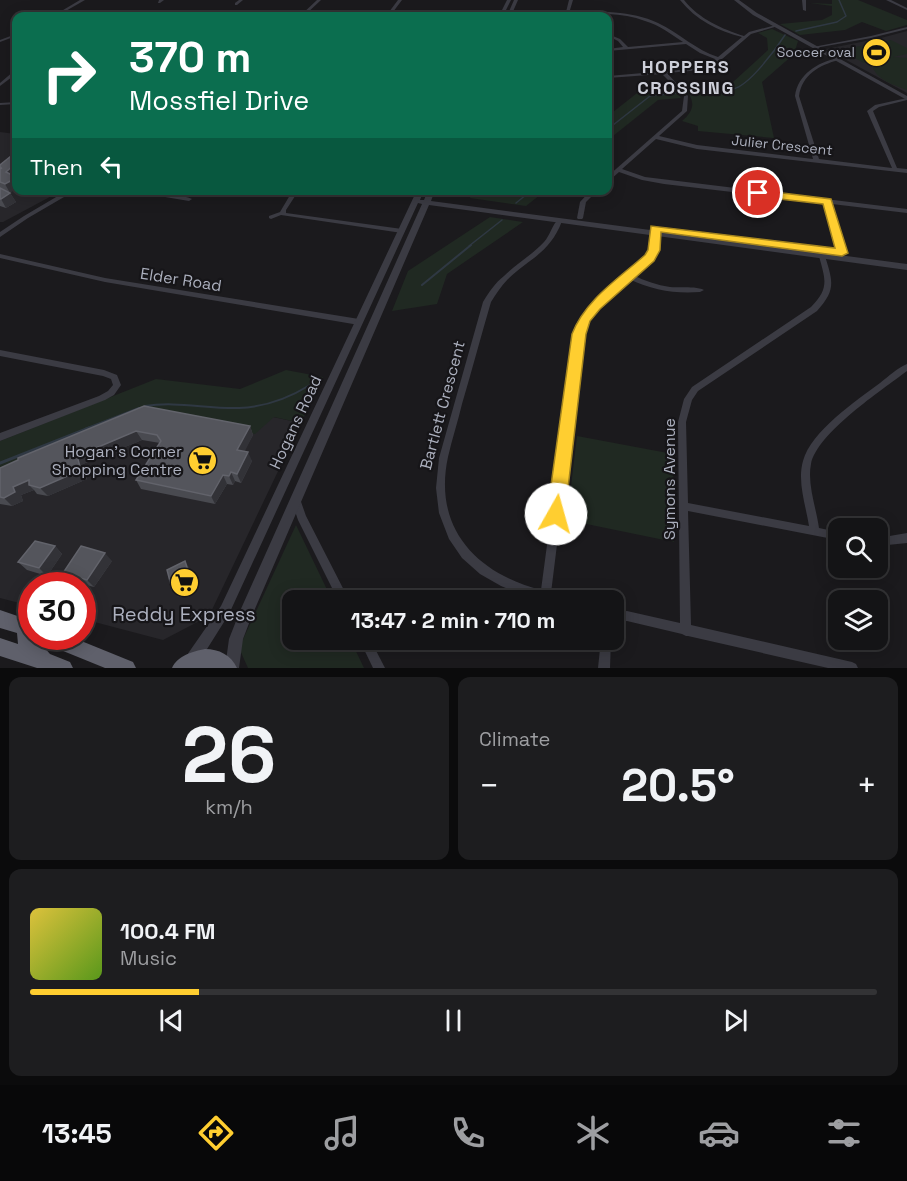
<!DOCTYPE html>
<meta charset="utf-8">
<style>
:root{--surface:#141416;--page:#1d1d1f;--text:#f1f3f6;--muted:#9d9ea1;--line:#333335;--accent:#ffce30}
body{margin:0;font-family:"Space Grotesk",sans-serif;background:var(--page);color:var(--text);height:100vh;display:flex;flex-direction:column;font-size:22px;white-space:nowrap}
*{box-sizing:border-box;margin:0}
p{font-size:20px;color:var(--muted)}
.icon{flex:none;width:33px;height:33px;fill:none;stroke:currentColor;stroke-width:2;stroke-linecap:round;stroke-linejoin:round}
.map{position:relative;height:668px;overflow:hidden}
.side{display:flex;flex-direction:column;gap:9px;padding:9px;background:#0b0b0c;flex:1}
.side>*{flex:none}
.top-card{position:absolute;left:12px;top:12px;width:600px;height:183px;border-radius:12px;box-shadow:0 3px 15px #0003,0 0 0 2px var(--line);background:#0b6e4f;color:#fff;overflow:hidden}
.fabs{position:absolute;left:828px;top:518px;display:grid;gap:12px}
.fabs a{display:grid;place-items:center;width:60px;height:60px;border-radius:12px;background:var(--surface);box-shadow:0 3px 15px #0003,0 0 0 2px var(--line);font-size:30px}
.speed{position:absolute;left:18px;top:572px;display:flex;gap:12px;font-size:30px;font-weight:700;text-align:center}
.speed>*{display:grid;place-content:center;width:78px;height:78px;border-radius:50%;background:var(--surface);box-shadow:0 3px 15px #0003,0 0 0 2px var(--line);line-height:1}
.speed .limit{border:9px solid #d22;background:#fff;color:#111}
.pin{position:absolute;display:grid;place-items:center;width:51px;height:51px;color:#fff;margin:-26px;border:3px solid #fff;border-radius:50%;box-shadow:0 2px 6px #0007}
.me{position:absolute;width:66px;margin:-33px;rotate:7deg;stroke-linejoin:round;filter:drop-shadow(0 0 4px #0008)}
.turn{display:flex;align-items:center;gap:21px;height:126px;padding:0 18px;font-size:27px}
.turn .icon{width:78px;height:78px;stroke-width:2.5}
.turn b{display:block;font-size:42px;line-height:51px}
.then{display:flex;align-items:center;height:57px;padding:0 18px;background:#0003;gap:12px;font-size:22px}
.big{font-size:45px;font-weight:700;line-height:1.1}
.side .widget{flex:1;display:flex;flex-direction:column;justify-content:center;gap:9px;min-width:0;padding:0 21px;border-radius:12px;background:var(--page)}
.side .dial{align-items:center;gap:0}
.dial b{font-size:78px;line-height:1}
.song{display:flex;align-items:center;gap:18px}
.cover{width:72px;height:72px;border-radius:9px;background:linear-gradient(135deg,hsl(50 70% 55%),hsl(90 70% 35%))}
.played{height:6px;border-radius:3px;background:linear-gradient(90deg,var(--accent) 20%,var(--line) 20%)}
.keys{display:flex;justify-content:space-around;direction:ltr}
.heat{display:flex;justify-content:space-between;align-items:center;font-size:33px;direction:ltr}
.side .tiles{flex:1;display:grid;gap:9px;grid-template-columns:1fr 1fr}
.widget:last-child{grid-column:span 2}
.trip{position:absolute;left:282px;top:590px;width:342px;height:60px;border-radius:12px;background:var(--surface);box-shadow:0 3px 15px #0003,0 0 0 2px var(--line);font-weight:700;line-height:60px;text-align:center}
.dock{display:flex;height:96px;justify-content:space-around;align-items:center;background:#080809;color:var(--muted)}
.dock .icon{width:42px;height:42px}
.dock .on{color:var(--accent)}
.dock b{font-size:27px;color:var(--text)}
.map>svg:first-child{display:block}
.built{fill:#27262a}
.green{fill:#202922}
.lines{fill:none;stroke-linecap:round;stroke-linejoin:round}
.stream-far2{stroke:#2f3843;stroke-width:1.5}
.stream-far1{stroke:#2f3843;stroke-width:2}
.stream{stroke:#2f3843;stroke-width:3}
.minor{fill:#3b3b43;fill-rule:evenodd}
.tertiary{fill:#3b3b43;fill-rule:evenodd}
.trunk{fill:#5f606b;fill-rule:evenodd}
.wall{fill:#494a50}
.shaded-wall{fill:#323237}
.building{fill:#54555c;stroke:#62636b;stroke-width:1.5}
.route{fill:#ffce30;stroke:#a6861f;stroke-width:1.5}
.labels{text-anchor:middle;stroke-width:4.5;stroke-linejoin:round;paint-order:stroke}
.far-poi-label{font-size:14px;fill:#acb0be;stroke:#161518;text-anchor:end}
.far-street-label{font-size:14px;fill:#acb0be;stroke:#161518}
.street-label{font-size:16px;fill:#acb0be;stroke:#161518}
.poi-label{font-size:16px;fill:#acb0be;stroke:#161518;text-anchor:end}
.far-district-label{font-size:18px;font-weight:bold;letter-spacing:1.5px;fill:#cdcfd9;stroke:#161518}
.near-poi-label{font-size:20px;fill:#acb0be;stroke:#161518}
</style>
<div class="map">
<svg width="907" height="668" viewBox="0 0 907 668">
<rect width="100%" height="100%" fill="#1b1a1d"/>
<g class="built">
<polygon points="907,31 907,93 826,49 881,38"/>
<polygon points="0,132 16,134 16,190 61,191 3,222 0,222"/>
<polygon points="150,413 273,417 301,423 209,616 163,640 83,619 82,585 32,585 31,606 0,598 0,476"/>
</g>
<g class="green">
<polygon points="832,0 858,0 907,20 907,25 886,31 862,22 845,30 800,35 780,24 822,20 832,15 832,6 810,3 832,4"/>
<path d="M772,29L798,41L794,54L762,82L774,138L698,131V126L682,121C696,109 695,100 683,86L733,82L768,50L767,38L758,33Z"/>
<path d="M891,40L907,48V54L893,57L907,58V90C894,85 877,80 872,66L876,61L864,63L840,50Z"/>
<polygon points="673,87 681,98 658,100 608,140 608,116 641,90"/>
<polygon points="473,191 473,190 545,191 526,206 470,198"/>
<polygon points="490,217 523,222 447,274 437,304 392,311 408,271"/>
<polygon points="286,370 323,377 301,423 274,417 255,434 150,413 0,476 0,441 156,379 240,389"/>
<polygon points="577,436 673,454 674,542 567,520"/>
<polygon points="296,525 332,600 292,600 292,639 350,639 364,668 248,668 239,648"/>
</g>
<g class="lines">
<g class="stream-far2">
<polyline points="796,31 837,22 846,16 839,0"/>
<path d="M690,92C704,91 719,92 733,89C749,86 776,49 785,35"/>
<polyline points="608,129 650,96 676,93"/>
<polyline points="516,203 532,190"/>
<polyline points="469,246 502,220"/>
</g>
<g class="stream-far1">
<polyline points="422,285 471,245"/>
<path d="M145,406C177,401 207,409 239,408C264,407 289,398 310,385"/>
<polyline points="85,429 139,408"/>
</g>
<polyline class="stream" points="0,463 89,428"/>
<g class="minor">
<polygon points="80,0 85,0 57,16 53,16"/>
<polygon points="159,0 164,0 160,3 158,3"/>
<polygon points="239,0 243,0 237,5 235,5 235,3"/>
<polygon points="317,0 321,0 304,16 300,16"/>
<polygon points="398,0 402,0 390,16 386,16"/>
<path d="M569,0H573L570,10C599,12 631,10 658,23C679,33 696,50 718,57L742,37C718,31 696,20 680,0H684C699,19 722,29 744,36L749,32L776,25L778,26L751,34L721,60L708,68L690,71L667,73L688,96L687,111L659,136L697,145L813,159L795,96C798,74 817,63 837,58H839V60C819,65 802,75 799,96L819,159L892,168L867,111L875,105L907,98V100L879,107L873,111L897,168L907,169V173L697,149L656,139L622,169L645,177L907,209V213L832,204L845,253L842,255L839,253L825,203L664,184L642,180L619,172L610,180L608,181V176L682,111L684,96L662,74L608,78V76L690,69L705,66L715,59L700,53L686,44L608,51V49L623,47L618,41L608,36V34L620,39L628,47L683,42C671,34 659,25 645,21C622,12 595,14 570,12L569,16H565Z"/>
<polygon points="802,0 806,0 806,11 803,10"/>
<polygon points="886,0 891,0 907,8 907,10"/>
<polygon points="140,13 141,13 141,15 139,16 135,16"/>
<polygon points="907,27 907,29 871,38 815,48 813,47 871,36"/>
<polygon points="16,34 16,36 0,42 0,40"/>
<polygon points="14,71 16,71 16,74 0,86 0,83"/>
<polygon points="16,102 16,104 0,105 0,103"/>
<polygon points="68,190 76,190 28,218 0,237 0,232 24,216"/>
<path d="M150,190C158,190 164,193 171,195C178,196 186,196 192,199L189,201L165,197Z"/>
<polygon points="293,190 299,190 286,210 286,213 402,229 405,231 402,233 281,215 271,219 269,218 269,216 280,212"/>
<polygon points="591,190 598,190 586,202 583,218 582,219 578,219 577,218 580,202"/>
<path d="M559,219L562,221C550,253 530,258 508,279C501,286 496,294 491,302C481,336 472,370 462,404C458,421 452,439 448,457C433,527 475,573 541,590L575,335C592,299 618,282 647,257L651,250L653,234L656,232L659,234L657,250L652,258L633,275C645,281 657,285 670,287C680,288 696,286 704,290L700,292C675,294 652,290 629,279C610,295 593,312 583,335L551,593L561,596L562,600H537L530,598L501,586L480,574L462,558L449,539L439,513L436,488L439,458L483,302C489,292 495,283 504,276C516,264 532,255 544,242C550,236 552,224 559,219Z"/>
<polygon points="0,254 105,278 359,319 363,322 359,325 105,282 0,258"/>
<path d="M822,254L825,256C833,282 836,290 817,311L698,391L692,400L686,422L688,503L809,526C806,506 797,482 803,461C811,431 856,401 880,383C889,376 897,368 907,364V371C882,390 817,433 811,464C807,484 816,507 819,528L838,532V540L688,511L691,625L852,662L856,664L858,668H828L688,636H686L682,634L627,621L614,623V613L627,611L680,623L678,422L684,399L692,387L811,307C830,288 825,279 819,256Z"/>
<polygon points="0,350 104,370 117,375 121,385 114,395 105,400 0,441 0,433 99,396 108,391 113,385 111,379 103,376 0,356"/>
<polygon points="296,495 299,496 306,516 349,600 338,600 298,520 291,499 293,496"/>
<polygon points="907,533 907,543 878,546 878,538"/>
<polygon points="359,639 370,639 385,668 373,668"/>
<polygon points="601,639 611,639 610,668 598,668"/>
</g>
<g class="tertiary">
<polygon points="507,0 511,0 503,16 499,16"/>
<polygon points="514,0 518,0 511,16 507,16"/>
<polygon points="734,0 739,0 757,13 907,96 907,100 753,15"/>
<polygon points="417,190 424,190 420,200 424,200 428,190 435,190 431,201 907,264 907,270 429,205 251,618 243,639 239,668 225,668 229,639 240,611 422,204 418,203 229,614 197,665 192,667 187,665 185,660 187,655 221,606"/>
</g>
<g class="trunk">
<polygon points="0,610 32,621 32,636 38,636 35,637 50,654 70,662 73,668 37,668 0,656 0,638 18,644 17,633 0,628"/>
<polygon points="38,636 69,636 133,662 136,668 105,668 41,642"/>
<path d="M205,649C219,649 231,655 237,668H172C177,656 193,651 205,649Z"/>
</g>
</g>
<g class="wall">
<polygon points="0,165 16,177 10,193 16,202 6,208 0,206"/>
<polygon points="144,406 250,426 253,435 244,451 252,461 241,483 235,481 233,485 227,484 215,504 141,489 136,480 160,443 142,440 83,464 87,479 48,496 37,494 34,490 21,495 23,501 12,506 0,504 0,468"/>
<polygon points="55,546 62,554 47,576 27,570 18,562"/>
<polygon points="112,561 94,587 70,581 63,573"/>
</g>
<g class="shaded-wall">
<polygon points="16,163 16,176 11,180 6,172"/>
<polygon points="16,178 16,189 10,193 16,202 6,208 1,199 10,193 5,184"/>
<polygon points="250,426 253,435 241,459 237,450"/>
<polygon points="136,431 142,440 83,464 87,479 48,496 40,488 77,456"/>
<polygon points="248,452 252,461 241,483 237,474"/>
<polygon points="231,472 235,481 233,485 229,476"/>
<polygon points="223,475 227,484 215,504 211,496"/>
<polygon points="29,480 29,485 34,490 21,495 23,501 12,506 4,498 13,487"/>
<polygon points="55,546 62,554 47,576 39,568"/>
<polygon points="105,553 112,561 94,587 87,580"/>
<polygon points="185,561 190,569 196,588 178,597 172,589"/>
</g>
<g class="building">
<polygon points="16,152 16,163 6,172 16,177 16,178 5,184 0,182 0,169 2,168 0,168 0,165"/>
<polygon points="0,188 10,193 1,199 0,199"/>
<polygon points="144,406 250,426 237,450 248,452 237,474 231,472 229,476 223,475 211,496 136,480 161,441 157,435 136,431 77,456 81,470 40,488 29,485 29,480 13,487 15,492 4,498 0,497 0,468 18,460 18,458"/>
<polygon points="35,541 55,546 39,568 18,562"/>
<polygon points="81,546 105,553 87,580 63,573"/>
<polygon points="185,561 191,580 172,589 167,570"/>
</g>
<path class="route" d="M758,190L831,199L848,253L842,256L661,232L660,250L654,261L600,309L590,321L586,334L565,514L562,519L556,521L550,519L547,514L572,334C585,300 618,279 645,255L648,250L651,226L835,248L823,204L754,196V191Z"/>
<defs>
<symbol id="stadium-disc" viewBox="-11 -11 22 22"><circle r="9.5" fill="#ffce30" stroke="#161518"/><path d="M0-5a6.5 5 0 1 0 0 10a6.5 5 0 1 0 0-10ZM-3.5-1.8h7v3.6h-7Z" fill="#111"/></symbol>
<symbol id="supermarket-disc" viewBox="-11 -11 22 22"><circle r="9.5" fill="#ffce30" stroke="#161518"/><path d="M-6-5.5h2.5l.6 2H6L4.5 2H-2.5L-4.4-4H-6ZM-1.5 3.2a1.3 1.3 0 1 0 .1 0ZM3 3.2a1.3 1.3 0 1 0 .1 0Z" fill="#111"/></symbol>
</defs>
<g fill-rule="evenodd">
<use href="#stadium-disc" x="860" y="36" width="33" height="33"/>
<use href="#supermarket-disc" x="186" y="444" width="33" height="33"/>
<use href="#supermarket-disc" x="168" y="566" width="33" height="33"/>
</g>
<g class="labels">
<g class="far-poi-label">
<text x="855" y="57">Soccer oval</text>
</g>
<g class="far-street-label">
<text transform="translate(782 145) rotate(6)" y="5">Julier Crescent</text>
</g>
<g class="street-label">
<text transform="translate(181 279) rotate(9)" y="6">Elder Road</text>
<text transform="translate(442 405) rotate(-75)" y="6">Bartlett Crescent</text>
<text transform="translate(295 422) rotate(-65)" y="6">Hogans Road</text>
<text transform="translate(669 479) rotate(-90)" y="6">Symons Avenue</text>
</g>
<g class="poi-label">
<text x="182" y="457">Hogan's Corner<tspan x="182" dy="18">Shopping Centre</tspan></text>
</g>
<g class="far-district-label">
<text x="686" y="73">HOPPERS<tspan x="686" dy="21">CROSSING</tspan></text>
</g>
<g class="near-poi-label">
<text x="184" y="621">Reddy Express</text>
</g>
</g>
</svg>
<div class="fabs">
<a><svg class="icon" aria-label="search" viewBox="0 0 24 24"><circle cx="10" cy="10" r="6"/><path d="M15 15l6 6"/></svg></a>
<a><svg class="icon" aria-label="layers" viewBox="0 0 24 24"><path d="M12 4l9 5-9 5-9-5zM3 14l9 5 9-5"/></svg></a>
</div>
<div class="speed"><div class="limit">30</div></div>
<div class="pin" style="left:758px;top:193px;background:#d93025"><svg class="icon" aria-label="arrive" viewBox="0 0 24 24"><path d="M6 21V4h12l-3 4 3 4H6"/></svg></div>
<svg class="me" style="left:556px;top:514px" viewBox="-20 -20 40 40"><circle r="19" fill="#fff"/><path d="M0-13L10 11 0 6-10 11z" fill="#ffce30"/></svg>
<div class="trip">13:47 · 2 min · 710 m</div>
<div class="top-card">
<div class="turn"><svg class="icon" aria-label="right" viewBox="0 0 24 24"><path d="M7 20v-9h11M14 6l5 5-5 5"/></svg><div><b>370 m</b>Mossfiel Drive</div></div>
<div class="then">Then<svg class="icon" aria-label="left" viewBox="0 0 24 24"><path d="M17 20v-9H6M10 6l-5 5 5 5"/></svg></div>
</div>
</div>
<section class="side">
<div class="tiles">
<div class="widget dial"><b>26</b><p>km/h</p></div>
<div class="widget"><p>Climate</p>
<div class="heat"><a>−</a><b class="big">20.5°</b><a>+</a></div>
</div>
<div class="widget">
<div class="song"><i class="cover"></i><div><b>100.4 FM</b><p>Music</p></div></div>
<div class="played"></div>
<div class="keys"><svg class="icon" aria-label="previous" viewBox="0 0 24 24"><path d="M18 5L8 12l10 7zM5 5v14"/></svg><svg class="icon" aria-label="pause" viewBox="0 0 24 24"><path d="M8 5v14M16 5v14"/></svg><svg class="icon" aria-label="next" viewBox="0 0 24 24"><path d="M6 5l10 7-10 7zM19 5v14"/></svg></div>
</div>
</div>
</section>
<nav class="dock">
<b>13:45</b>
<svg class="icon on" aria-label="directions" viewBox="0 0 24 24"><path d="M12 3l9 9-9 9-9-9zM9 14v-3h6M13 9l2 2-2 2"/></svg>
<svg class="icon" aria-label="music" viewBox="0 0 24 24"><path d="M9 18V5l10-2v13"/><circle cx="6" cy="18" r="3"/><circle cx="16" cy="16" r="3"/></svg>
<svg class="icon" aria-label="phone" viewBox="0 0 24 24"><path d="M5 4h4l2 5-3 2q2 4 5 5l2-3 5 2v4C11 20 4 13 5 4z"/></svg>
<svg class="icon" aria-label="climate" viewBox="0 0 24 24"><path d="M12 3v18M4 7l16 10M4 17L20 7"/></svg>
<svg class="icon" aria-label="car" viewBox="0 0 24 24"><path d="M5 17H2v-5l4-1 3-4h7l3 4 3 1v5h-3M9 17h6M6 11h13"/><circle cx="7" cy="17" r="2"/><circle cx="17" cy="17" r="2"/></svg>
<svg class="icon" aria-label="filters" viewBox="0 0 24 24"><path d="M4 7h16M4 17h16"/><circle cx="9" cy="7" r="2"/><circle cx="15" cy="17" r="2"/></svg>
</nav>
